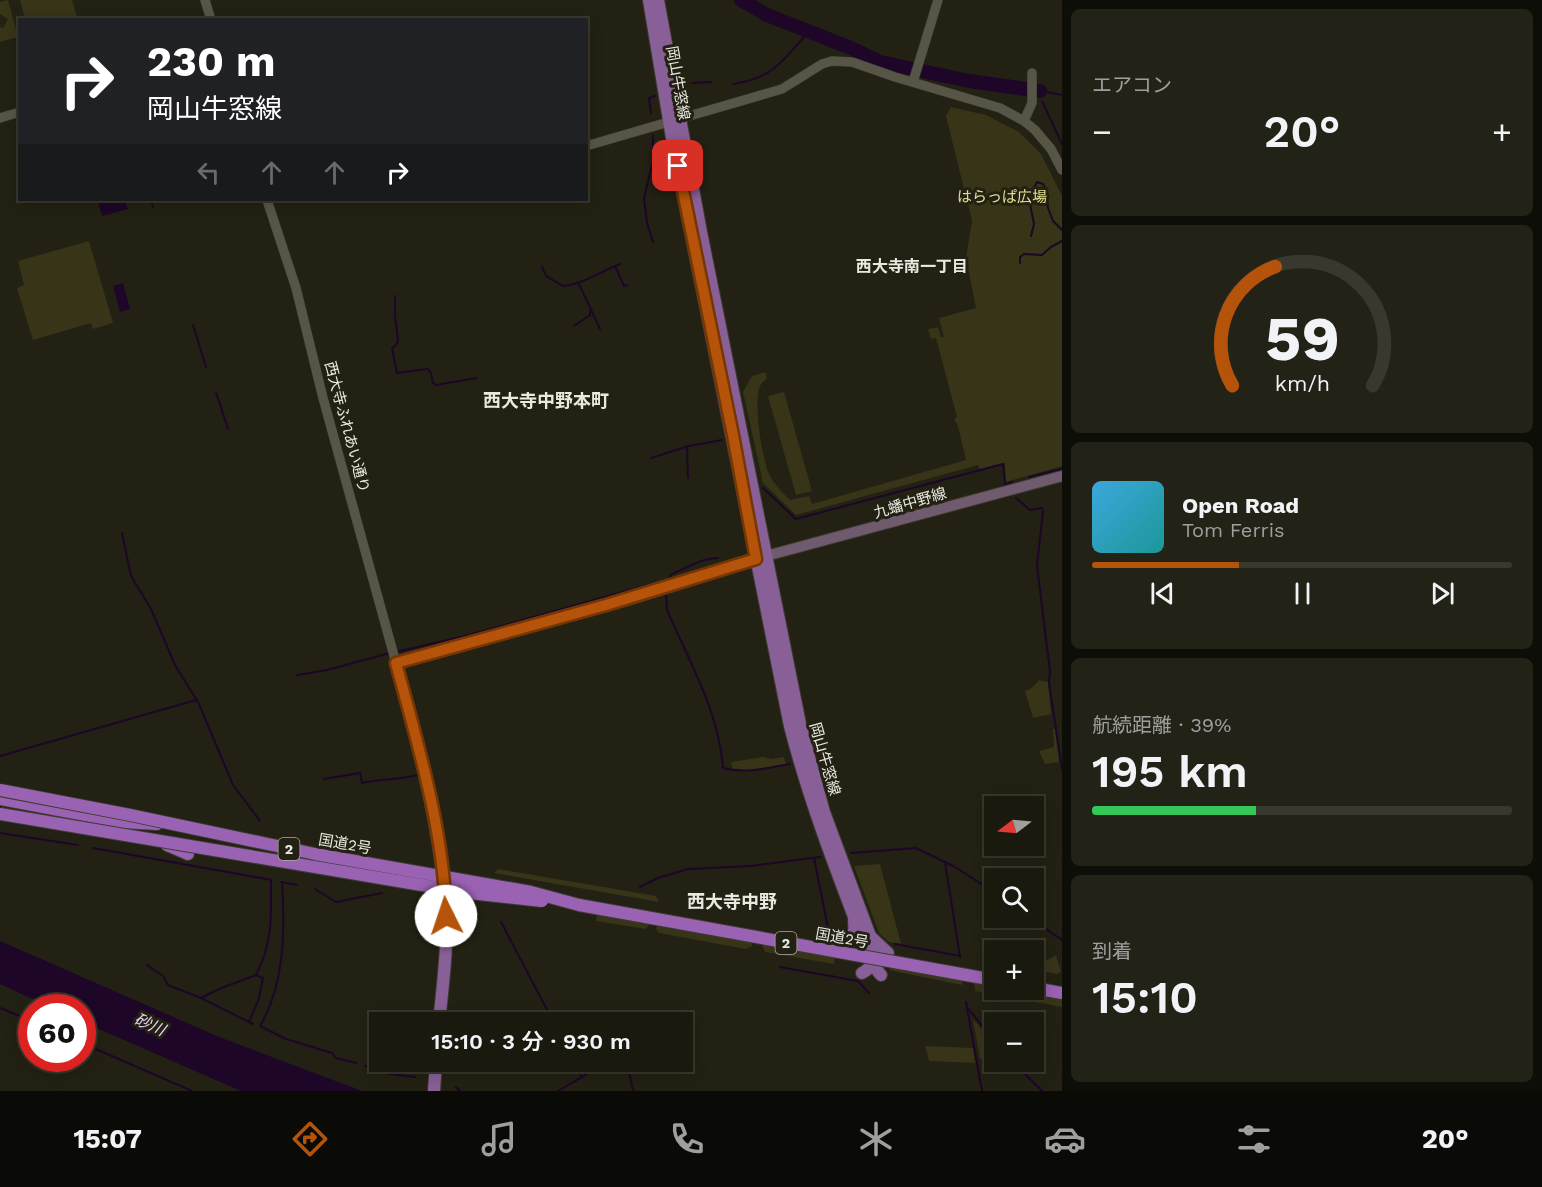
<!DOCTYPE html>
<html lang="ja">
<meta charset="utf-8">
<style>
:root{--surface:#1a190e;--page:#232217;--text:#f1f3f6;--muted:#9fa09e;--line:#38382e;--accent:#b45309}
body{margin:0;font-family:"Work Sans","Noto Sans JP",sans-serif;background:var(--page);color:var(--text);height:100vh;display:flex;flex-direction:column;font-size:22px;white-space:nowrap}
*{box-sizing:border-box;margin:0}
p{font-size:20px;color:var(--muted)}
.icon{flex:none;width:33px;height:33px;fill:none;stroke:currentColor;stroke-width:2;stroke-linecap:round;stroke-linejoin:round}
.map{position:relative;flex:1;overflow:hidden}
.sheet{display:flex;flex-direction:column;gap:9px;padding:9px;background:#0e0e08;width:480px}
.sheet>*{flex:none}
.top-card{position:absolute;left:18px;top:18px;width:570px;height:183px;border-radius:0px;box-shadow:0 3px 15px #0003,0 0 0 2px var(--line);background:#202124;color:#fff;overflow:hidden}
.needle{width:39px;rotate:254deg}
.fabs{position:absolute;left:984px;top:796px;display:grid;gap:12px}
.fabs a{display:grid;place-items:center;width:60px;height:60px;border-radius:0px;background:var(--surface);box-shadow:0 3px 15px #0003,0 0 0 2px var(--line);font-size:30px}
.speed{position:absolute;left:18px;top:994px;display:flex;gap:12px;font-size:30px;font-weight:700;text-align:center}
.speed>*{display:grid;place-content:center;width:78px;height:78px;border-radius:50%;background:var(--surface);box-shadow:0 3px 15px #0003,0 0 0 2px var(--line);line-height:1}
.speed .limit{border:9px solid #d22;background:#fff;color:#111}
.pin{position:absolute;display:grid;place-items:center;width:51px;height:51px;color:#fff;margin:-26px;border-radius:12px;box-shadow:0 3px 9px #0006}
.me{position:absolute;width:66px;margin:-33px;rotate:356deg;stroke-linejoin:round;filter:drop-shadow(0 0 4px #0008)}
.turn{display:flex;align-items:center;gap:21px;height:126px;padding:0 30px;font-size:27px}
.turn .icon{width:78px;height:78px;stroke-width:2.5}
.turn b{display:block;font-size:42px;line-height:51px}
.lanes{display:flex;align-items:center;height:57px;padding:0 30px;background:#0003;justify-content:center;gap:30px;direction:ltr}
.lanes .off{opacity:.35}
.big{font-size:45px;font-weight:600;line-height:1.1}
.sheet .tile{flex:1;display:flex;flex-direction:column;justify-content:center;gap:9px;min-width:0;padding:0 21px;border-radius:9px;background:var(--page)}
.sheet .dial{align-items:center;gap:0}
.dial svg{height:156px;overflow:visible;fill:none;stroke:var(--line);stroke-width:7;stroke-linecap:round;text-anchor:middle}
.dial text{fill:var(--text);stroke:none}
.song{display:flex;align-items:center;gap:18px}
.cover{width:72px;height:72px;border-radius:9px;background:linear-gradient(135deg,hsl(200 70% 55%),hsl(180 70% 35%))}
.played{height:6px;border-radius:3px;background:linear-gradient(90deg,var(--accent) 35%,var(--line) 35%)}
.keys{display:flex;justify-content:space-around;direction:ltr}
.heat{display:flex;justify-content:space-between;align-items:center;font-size:33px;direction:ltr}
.charge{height:9px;border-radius:4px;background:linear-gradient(90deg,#34c759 39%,var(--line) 0)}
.trip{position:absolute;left:369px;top:1012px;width:324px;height:60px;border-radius:0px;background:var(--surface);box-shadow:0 3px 15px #0003,0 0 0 2px var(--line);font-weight:600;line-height:60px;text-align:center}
.tab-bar{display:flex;height:96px;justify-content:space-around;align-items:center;background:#0a0a06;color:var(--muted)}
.tab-bar .icon{width:42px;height:42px}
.tab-bar .current{color:var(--accent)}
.tab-bar b{font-size:27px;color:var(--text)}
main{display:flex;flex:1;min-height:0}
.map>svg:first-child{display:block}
.green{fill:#373418}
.water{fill:#1d0628}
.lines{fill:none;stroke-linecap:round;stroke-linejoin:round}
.stream{stroke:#1d0628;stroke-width:2}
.river{stroke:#1d0628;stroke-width:14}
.tertiary-casing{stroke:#3d3c33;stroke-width:10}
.secondary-casing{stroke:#3d3c33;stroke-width:12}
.primary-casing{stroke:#3d3c33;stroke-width:14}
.trunk-casing{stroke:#3d3c33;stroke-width:14}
.tertiary{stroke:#575646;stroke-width:9}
.secondary{stroke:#705a6e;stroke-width:10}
.primary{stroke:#895f97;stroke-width:12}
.trunk{stroke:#9a62b2;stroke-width:12}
.trunk-bridge-casing{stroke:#3d3c33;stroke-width:14;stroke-linecap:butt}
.trunk-bridge{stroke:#9a62b2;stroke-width:12}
.route-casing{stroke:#753606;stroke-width:15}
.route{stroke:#b45309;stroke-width:10}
.labels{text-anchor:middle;stroke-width:6;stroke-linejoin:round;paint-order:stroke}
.shield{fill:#222113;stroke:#adada2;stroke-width:1.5}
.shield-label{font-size:14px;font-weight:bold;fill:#e9e9e0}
.street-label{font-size:15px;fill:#e9e9e0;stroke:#222113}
.park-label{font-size:15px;fill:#e6e091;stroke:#222113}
.neighbourhood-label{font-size:16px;font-weight:bold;fill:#e9e9e0;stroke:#222113}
.water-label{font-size:16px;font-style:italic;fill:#ecd3fb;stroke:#222113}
.quarter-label{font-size:18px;font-weight:bold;fill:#e9e9e0;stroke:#222113}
</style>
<main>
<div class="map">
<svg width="1062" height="1091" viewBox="0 0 1062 1091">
<rect width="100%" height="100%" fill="#222113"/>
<g class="green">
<polygon points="8,0 18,37 0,42 0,27 3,28 8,19 0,14 0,2"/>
<polygon points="20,0 72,0 77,17 69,20 25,19"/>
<path d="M951,107L986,115L1019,132L1041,154L1062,196V466L1006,482L1005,463L980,469L978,465L796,515L763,483L743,392L752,376L765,372L767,378C764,381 760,384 759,389C754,406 762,458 769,474C774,484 782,492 790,500L809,496L812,504L966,460L958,426L954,419L957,417L936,338L931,339L928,329L938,327L941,337H944L939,318L976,308L966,258L972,221L946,116Z"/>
<polygon points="89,241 113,323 93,329 91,323 33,340 17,288 24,285 18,261"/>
<polygon points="784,392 812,491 796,495 768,396"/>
<polygon points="1039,680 1048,682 1051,714 1033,718 1025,691 1032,688"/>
<polygon points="1053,729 1055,729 1059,762 1045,764 1039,751 1054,747"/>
<polygon points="763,757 771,759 784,757 786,764 744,771 733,770 731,762"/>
<polygon points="880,864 901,944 889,942 879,933 854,866"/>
<polygon points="498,869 656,896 659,902 494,873"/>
<polygon points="597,914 650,923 646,929 596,921"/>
<polygon points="657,925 752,942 752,946 746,949 659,933 656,929"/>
<polygon points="761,943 835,956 834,964 765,952"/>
<polygon points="1056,955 1061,972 1057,974 1034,970 1034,963 1049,959"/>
<polygon points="890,966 962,980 962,985 893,971 890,970"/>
<polygon points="974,982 994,986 994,990 1018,990 1062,998 1062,1007 975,991"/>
<polygon points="973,1019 994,1043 994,1060 980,1059"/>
<polygon points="925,1046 973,1048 975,1063 929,1061"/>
</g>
<g class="water">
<polygon points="108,200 125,200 128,209 102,216 98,202"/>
<polygon points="123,283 130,309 120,312 113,286"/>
<polygon points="0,941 219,1037 362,1091 241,1091 83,1022 82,1008 52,1008 0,984"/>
</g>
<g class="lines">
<g class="stream">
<polyline points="806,33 807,31"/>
<polyline points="692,83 711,82"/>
<path d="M733,84C769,79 781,64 804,37"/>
<polyline points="682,86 686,85"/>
<polyline points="1040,91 1062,95"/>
<polyline points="1042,101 1062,144"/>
<polyline points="651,113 649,98 655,96"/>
<polyline points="653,135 653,161 644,198 647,223 653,242"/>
<polyline points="151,200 153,207"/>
<polyline points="1031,236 1034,224 1030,204 1036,196 1034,188 1037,182 1043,184 1045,188 1043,194 1047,199 1048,208 1053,221 1062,230"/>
<polyline points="1020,263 1020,257 1024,254 1042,255 1051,247 1062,241"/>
<polyline points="615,266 624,286 627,285"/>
<path d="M542,267L546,276L563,286C581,285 602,271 620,264"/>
<polyline points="579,284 600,329"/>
<polyline points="395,296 395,315 398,340 397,344 392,348 397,373 428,369 431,373 433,383 436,385 476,378"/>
<polyline points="193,325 206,367"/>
<polyline points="574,326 590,315 590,311"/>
<polyline points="216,392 228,429"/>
<polyline points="687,448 688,478"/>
<polyline points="651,458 689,446 722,440"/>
<polyline points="1029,477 1062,469"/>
<polyline points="1004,485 1012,482"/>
<polyline points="763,488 796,519 1003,464 1005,484"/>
<polyline points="1016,498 1030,510 1042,508 1043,511 1037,565 1050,672 1049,683 1062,769"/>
<polyline points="122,533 131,576 151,609 175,665 199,704 233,785 260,821"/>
<path d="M666,595L667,610C689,661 719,712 723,768C746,774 767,768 790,764"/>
<path d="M396,652L469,635L669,579L672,574C686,568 702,558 718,558"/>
<polyline points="297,675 327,670 390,653"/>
<polyline points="0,756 196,700"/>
<path d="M324,779L360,773L362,783C381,779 399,780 418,775"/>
<polyline points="0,833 78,845"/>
<polyline points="93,848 272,880"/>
<polyline points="851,853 916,848 955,867 994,892"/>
<polyline points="814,858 829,933 841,935"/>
<polyline points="945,862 960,957"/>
<polyline points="281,882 297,885"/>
<path d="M282,882C285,929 285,984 260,1026L286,1039L332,1053L336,1058L356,1063"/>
<polyline points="640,887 658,878 688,869 750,866 820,857"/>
<polyline points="315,889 336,902 382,893"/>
<polyline points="1030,918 1062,940"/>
<polyline points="501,922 554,1023"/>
<polyline points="895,944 960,956"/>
<polyline points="147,965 163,976 168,985 201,998 253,1024"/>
<polyline points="780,967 858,981 869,993"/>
<polyline points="201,998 219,989 256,975"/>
<polyline points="966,1002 982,1091"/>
<polyline points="967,1007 994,1041"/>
<polyline points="0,1008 32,1021"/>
<path d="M249,1022L259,998L263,978L256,975C273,942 271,917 271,881"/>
<polyline points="82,1043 192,1091"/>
<polyline points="574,1062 582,1078"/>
<polyline points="627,1062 633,1091"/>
<polyline points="1013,1062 1042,1091"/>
<polyline points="365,1066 391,1074 415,1077"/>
<polyline points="456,1087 460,1091"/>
<polyline points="558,1091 587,1074 593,1062"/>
</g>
<polyline class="river" points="741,0 767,15 851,48 880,62 969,81 1040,91"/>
<defs>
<g id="tertiary">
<polyline points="205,0 211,20"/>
<polyline points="913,82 938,0"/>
<polyline points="0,118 20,112"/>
<polyline points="1024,121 1032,103 1032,73"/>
<polyline points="586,146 782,89 822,64 832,61 852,62 895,77 1000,108 1024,121 1035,130 1051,149 1062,170"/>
<polyline points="267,200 296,288 323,398 396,663"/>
</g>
<polyline id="secondary" points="766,556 1062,476"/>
<g id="primary">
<path d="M649,0L673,144L790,726C811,808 842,885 872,964L881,975"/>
<path d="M658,0L701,232L800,724L824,812L870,936C873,951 878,965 862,973"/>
<polyline points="871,937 888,953"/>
<path d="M840,945C852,940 856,934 854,921"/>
<path d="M439,1023C443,982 449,941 445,900C439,820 417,740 396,663L628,599L762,557"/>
<polyline points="434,1091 436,1062"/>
</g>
<g id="trunk">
<polyline points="0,799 122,822 157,824"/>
<polyline points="167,845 188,854"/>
<polyline points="1034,988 1062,993"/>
</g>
</defs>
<use href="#tertiary" class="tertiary-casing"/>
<use href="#secondary" class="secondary-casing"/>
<use href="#primary" class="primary-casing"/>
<use href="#trunk" class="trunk-casing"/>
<use href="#tertiary" class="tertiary"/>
<use href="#secondary" class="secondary"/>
<use href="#primary" class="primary"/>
<use href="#trunk" class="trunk"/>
<defs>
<g id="trunk-bridge">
<polyline points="0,790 130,815 315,854 531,892 579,905 994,980"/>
<polyline points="0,814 469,893 542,901"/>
</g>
</defs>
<use href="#trunk-bridge" class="trunk-bridge-casing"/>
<use href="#trunk-bridge" class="trunk-bridge"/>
</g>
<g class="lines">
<defs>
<path id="route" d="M446,916C444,831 418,745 396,663L606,605L756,559L733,435L678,166"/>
</defs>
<use href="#route" class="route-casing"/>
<use href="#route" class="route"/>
</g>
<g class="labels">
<g class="shield">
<rect x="278.5" y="838" width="21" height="22" rx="4.5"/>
<rect x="775.5" y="932" width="21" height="22" rx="4.5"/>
</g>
<g class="shield-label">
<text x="289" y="854">2</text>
<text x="786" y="948">2</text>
</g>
<g class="street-label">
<text transform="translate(678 83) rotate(80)" y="5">岡山牛窓線</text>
<text transform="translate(347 427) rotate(75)" y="5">西大寺ふれあい通り</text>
<text transform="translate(910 503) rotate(-16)" y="5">九蟠中野線</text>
<text transform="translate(825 759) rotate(74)" y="5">岡山牛窓線</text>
<text transform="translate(345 844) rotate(10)" y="5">国道2号</text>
<text transform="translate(842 938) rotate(10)" y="5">国道2号</text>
</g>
<g class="park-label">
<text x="1002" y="202">はらっぱ広場</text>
</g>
<g class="neighbourhood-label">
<text x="912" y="272">西大寺南一丁目</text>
</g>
<g class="water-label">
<text transform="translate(150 1024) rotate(24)" y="6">砂川</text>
</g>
<g class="quarter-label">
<text x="546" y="407">西大寺中野本町</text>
<text x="732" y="908">西大寺中野</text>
</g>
</g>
</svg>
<div class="fabs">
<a><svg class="needle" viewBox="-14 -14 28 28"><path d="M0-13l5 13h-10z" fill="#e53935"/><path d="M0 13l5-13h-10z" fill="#9fa09e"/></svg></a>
<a><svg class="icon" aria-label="search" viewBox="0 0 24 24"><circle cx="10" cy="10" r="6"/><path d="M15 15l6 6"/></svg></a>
<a>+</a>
<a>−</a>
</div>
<div class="speed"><div class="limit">60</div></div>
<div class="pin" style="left:678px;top:166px;background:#d93025"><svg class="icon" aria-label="arrive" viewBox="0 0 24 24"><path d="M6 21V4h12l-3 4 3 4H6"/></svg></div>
<svg class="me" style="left:446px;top:916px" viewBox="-20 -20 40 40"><circle r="19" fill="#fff"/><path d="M0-13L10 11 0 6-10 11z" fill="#b45309"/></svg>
<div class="trip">15:10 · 3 分 · 930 m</div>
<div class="top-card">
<div class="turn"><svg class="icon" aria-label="right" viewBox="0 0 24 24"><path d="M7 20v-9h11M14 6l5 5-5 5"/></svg><div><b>230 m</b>岡山牛窓線</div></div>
<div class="lanes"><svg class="icon off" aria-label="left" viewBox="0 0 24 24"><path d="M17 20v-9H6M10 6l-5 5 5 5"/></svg><svg class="icon off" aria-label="ahead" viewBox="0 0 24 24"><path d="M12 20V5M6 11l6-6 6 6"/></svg><svg class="icon off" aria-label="ahead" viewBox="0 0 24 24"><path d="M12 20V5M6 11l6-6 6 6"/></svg><svg class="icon" aria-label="right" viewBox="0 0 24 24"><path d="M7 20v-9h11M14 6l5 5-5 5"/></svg></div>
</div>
</div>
<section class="sheet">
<div class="tile"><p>エアコン</p>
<div class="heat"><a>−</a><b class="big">20°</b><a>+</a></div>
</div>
<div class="tile dial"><svg viewBox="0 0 100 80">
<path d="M14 69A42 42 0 1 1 86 69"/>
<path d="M14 69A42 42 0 0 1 36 8" stroke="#b45309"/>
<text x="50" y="56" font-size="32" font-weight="700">59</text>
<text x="50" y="72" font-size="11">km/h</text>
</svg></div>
<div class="tile">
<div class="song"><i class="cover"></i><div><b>Open Road</b><p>Tom Ferris</p></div></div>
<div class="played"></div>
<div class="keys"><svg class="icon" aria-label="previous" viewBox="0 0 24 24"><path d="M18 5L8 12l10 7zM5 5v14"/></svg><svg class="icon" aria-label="pause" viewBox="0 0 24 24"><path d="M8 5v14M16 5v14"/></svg><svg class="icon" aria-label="next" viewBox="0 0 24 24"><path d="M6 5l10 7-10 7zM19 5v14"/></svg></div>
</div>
<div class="tile"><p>航続距離 · 39%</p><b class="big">195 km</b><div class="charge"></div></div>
<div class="tile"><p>到着</p><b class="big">15:10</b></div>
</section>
</main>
<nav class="tab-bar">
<b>15:07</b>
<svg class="icon current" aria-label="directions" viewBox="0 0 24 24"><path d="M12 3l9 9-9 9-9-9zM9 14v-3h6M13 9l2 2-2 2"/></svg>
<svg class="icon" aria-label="music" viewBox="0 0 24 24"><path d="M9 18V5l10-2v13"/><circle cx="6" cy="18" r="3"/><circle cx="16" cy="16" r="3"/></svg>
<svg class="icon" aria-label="phone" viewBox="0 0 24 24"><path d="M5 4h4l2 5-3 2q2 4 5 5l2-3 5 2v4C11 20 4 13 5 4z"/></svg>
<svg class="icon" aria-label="climate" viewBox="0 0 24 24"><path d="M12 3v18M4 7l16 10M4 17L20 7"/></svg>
<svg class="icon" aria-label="car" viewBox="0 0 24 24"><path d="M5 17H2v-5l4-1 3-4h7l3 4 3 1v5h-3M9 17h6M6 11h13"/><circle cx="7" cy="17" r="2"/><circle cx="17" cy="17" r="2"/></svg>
<svg class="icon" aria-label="filters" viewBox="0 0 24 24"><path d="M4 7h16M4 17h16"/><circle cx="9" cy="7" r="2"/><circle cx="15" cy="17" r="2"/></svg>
<b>20°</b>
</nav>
